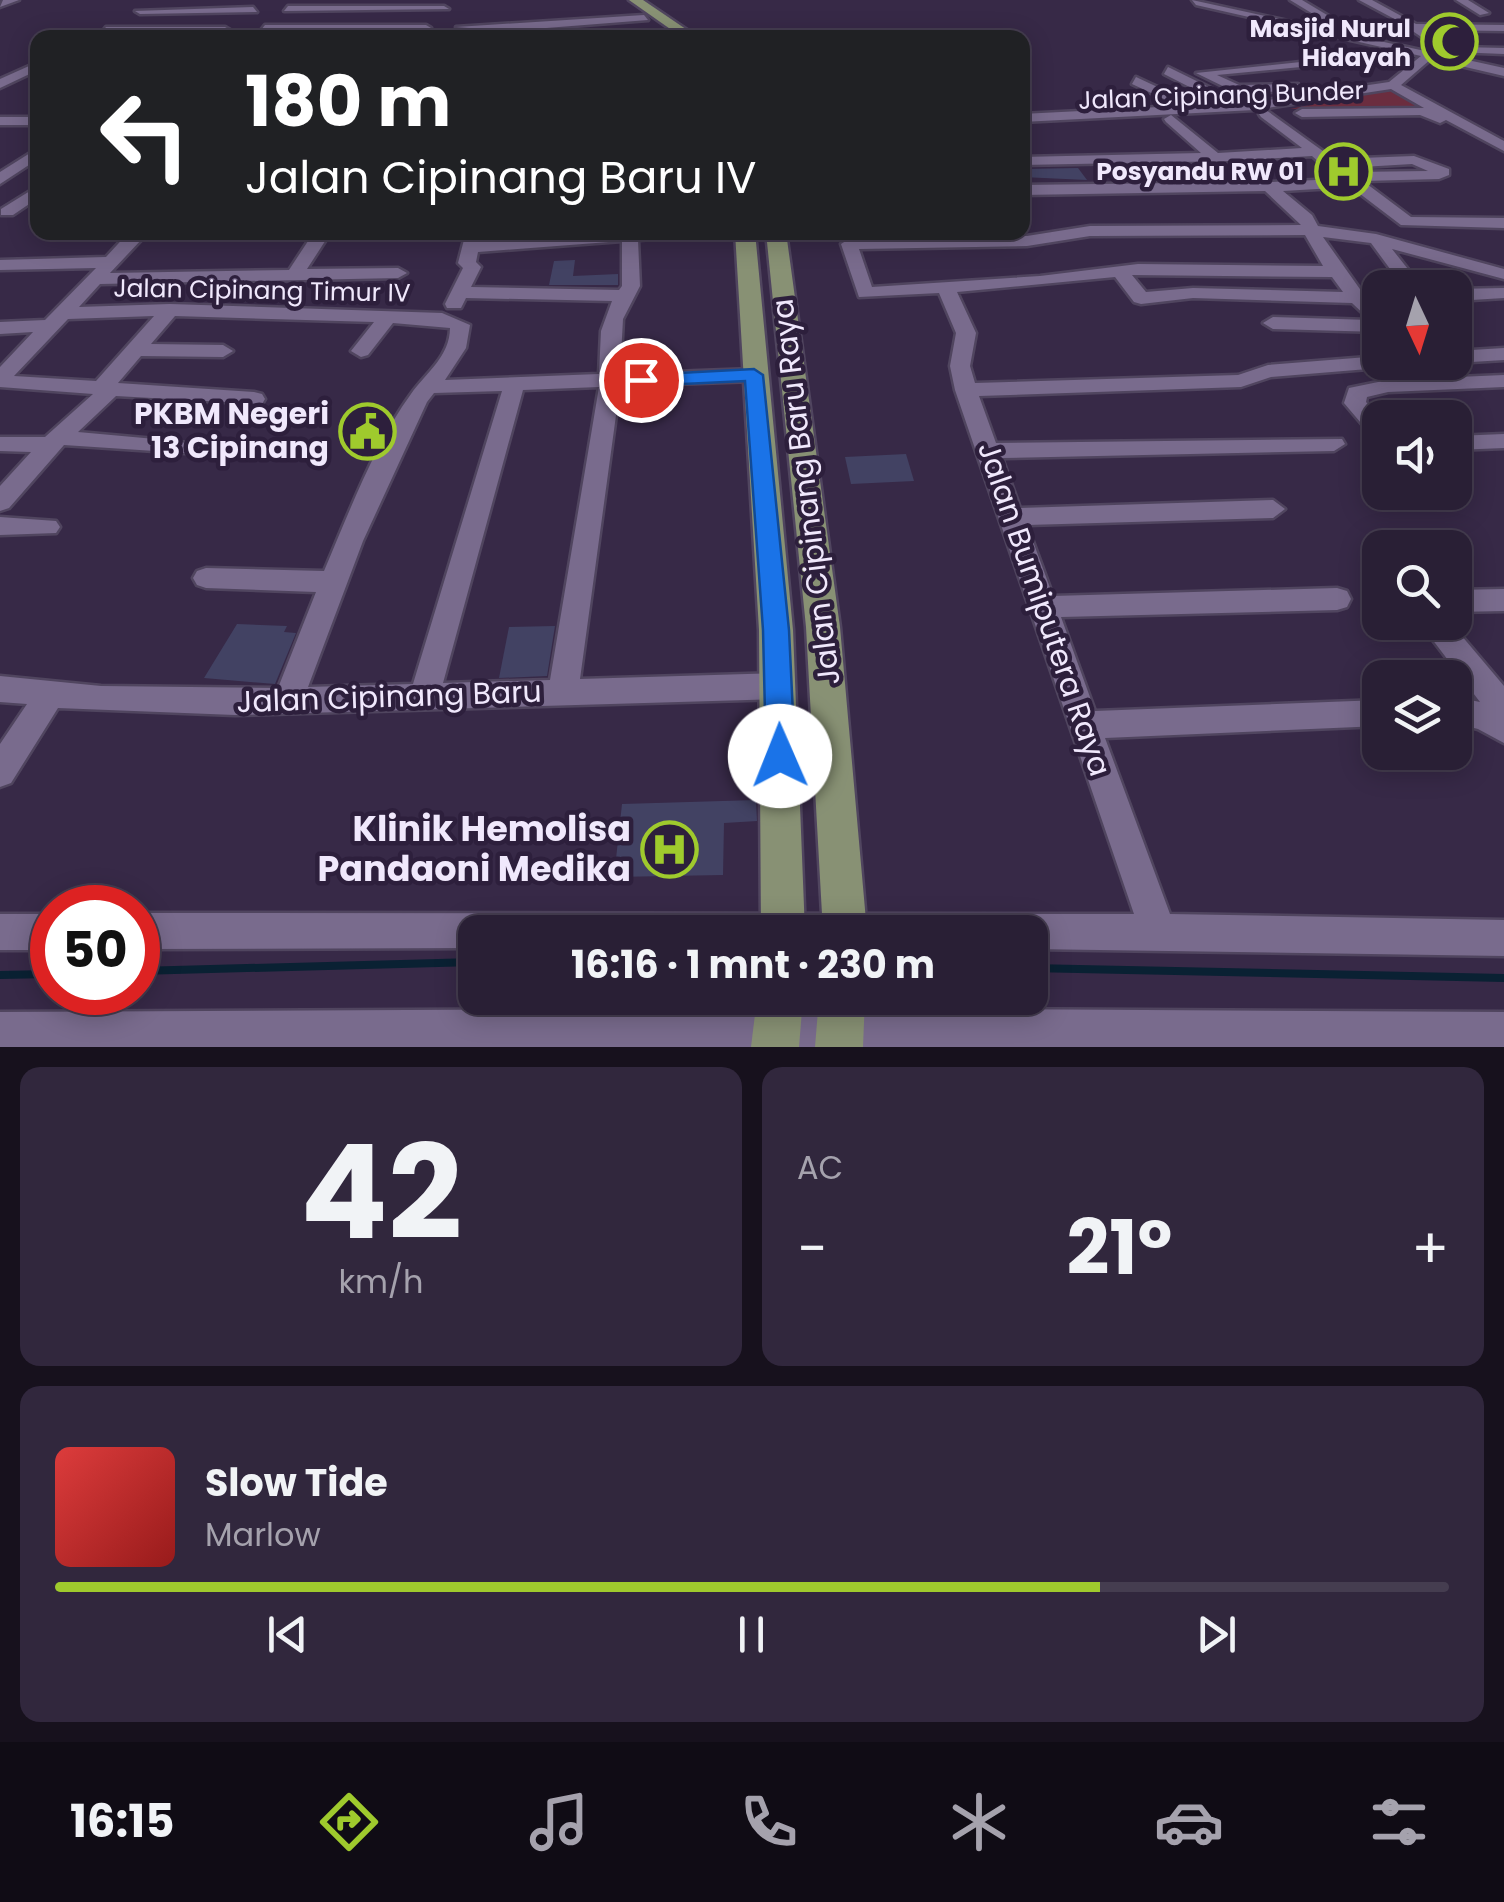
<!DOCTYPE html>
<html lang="id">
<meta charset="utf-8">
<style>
:root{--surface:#291f35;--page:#31273d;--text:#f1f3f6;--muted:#a5a2ad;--line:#453d50;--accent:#9fca2d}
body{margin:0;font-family:Poppins,sans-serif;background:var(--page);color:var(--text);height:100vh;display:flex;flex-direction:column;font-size:38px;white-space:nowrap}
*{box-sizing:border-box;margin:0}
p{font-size:32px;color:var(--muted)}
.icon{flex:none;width:55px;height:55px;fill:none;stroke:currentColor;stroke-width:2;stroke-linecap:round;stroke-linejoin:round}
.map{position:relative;height:1047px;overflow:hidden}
.panel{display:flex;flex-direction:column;gap:20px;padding:20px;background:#17111d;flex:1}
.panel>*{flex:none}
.banner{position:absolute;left:30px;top:30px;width:1000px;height:210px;border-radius:20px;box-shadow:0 5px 25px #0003,0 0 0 2px var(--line);background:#202124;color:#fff;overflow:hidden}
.needle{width:65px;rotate:176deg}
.controls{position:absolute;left:1362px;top:270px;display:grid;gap:20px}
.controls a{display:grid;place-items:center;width:110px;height:110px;border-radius:20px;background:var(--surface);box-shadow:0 5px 25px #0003,0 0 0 2px var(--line);font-size:50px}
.speed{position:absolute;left:30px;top:885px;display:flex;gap:20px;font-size:50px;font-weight:700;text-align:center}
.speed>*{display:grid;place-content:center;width:130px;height:130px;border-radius:50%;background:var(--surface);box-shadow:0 5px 25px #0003,0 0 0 2px var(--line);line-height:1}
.speed .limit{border:15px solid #d22;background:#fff;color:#111}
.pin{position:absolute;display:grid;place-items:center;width:85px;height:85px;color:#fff;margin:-42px;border:5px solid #fff;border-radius:50%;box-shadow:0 2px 10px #0007}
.me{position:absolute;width:110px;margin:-55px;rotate:359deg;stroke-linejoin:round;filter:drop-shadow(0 0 8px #0008)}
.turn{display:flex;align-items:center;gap:35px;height:210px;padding:0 50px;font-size:45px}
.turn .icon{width:130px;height:130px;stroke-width:2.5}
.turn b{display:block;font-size:70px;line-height:85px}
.big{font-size:75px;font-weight:700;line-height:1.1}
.panel .card{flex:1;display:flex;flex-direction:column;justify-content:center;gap:15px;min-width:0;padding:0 35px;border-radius:20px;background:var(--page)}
.panel .dial{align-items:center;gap:0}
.dial b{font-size:130px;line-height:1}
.song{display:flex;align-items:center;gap:30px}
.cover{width:120px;height:120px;border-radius:15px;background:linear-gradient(135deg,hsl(0 70% 55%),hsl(0 70% 35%))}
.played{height:10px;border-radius:5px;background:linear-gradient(90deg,var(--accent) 75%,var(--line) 75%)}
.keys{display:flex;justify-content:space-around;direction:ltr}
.heat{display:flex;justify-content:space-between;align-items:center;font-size:55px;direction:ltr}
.panel .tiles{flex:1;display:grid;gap:20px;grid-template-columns:1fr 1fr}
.card:last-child{grid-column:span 2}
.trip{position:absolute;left:458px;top:915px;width:590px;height:100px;border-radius:20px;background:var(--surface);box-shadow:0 5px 25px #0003,0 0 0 2px var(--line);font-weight:700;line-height:100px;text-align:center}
.tabs{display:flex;height:160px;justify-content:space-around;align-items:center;background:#100c15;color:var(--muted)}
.tabs .icon{width:70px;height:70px}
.tabs .selected{color:var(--accent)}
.tabs b{font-size:45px;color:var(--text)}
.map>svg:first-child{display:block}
.green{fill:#6b2d3f}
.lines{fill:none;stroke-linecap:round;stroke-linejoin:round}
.stream{stroke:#0a2133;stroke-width:8}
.building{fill:#424263}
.minor-casing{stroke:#50455f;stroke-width:5}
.major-casing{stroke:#50455f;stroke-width:5}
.minor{fill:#796b8d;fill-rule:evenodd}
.major{fill:#889174;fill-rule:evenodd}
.route{fill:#1a73e8;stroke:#114b97;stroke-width:2.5}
.labels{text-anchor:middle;stroke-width:9;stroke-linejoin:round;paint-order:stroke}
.far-poi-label{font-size:25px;font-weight:bold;fill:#f0e8fc;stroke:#2d1f3c;text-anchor:end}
.far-street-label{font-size:25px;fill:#f0e8fc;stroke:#2d1f3c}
.poi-label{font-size:30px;font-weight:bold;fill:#f0e8fc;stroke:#2d1f3c;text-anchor:end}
.street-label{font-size:30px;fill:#f0e8fc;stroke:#2d1f3c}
.near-poi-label{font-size:35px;font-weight:bold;fill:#f0e8fc;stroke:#2d1f3c;text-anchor:end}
</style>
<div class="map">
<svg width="1504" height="1047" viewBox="0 0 1504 1047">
<rect width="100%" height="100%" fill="#372947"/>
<polygon class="green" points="1389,89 1418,106 1290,109"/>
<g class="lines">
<g class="stream">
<polyline points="1030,968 1504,978"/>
<polyline points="138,971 475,962"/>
<polyline points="0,975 52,974"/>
</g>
</g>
<g class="building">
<polygon points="1078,168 1087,180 1022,177 1022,169"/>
<polygon points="575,260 573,276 618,274 618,285 549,285 554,261"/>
<polygon points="362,414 392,414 374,449 343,448"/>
<polygon points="906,454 914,481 851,484 845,457"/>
<polygon points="237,624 287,626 284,632 296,633 275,684 204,678"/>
<polygon points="555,626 547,676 499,678 509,627"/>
<polygon points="756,800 757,821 724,823 723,875 614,877 622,804"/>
</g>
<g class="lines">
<defs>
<g id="minor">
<polygon points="3,0 19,0 0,7"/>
<polygon points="1192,0 1425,51 1426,40 1411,30 1349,28 1353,23 1402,23 1359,0 1372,0 1416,24 1504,25 1504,31 1426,30 1436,39 1436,53 1504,68 1504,76 1431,59 1401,85 1504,141 1504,151 1446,120 1440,123 1420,115 1302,117 1295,113 1302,109 1424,108 1391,89 1254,110 1022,122 1022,114 1179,106 1132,84 1136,77 1196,105 1254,102 1389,82 1421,56 1196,5"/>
<polygon points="1290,0 1302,0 1332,18 1323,20"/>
<polygon points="1456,0 1468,0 1489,13 1480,15"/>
<polygon points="288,6 444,6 449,9 284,11"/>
<polygon points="253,7 257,12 140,14 135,11"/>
<polygon points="644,15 648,20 507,31 456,27"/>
<polygon points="265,25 426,25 431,28 426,31 261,30"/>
<polygon points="106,27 225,27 230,30 225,33 102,32"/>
<polygon points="1459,47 1504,48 1504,54 1455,52"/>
<polygon points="1348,57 1352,62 1217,75 1239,85 1298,84 1294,91 1237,93 1196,73"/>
<polygon points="38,62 38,70 0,88 0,79"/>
<polygon points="1168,67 1221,93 1223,96 1213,99 1164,74"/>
<path d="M1266,110L1334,159L1414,156L1449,169V175L1439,179L1363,181L1411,217L1504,218V228L1401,225L1351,187L1283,191L1312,215L1318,226L1376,234L1504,269V279L1392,249L1423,288H1404L1371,243L1323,237L1362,292L1378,298L1373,303L1380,309V332L1273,329L1263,323L1273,317L1370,320L1352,303L1193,298L1141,304L1134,302L1115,277L957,292L976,333L970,366L975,383L1238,375L1268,365L1380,356V362H1390L1380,368L1271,377L1241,387L979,396L996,443L1342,439L1345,444L1334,451L1002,458L1020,508L1273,500L1285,509L1273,518L1027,525L1053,596L1337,588L1347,591L1351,599L1347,607L1337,610L1061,617L1095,711L1380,700V726L1105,738L1170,914L1504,920V956L1030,949V932H475V948L138,949V913L1134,914L955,390L950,366L956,333L939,293L859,297L841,244L849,239H882L881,232H897L899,239L1027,236L1090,226L1301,225L1265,191L1022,195V185L1254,182L1229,161L1022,165V157L1201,153L1166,122L1164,119L1171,115L1218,153L1302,148L1261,117L1259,114ZM1312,156L1338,179L1272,182L1246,160ZM1412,164L1428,171L1352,172L1345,168ZM1305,235L1323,266L1138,264L1040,276L872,287L859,249L1027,246L1090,236ZM1132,275L1332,277L1343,292L1193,288L1146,292Z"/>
<rect x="0" y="117" width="38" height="8"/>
<polygon points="38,148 38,159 0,184 0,172"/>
<polygon points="38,186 38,198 13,215 1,215 1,209"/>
<path d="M129,232H271L263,237L142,239L110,273L289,270L314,232H331L307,269L398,268L407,273L398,278L100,284L79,307L170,304L442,313L470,325L466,348L445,380L599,374L601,331L612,301L466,298L461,308H447L445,304L463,268L458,263L466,232H482L480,241L606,232H693L685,237L638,240L640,286L623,319L620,374L753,369L763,375L753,381L620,386L580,679L779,673L790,677L794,686L790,695L779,699L235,715L58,708L11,783L0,787V744L27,704L0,702V676L101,686L278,688L316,592L206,588L197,585L193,578L197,571L206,568L324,571C348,515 375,443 411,394C426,373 450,356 450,328L393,323L368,355L361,357L351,351L374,322L175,316L151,344L223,345L233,351L223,357L141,356L118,383L254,392L262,394L265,399L262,404L116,396L78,432L177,441L185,443L188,448L185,453L64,445L9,508L0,511V486L31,452L0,451V437H45L93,394L0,387V367L33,332L0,334V322L45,320L96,268L0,270V260L106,257ZM622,241V286L619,290L471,287L481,267L476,262L478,252ZM154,316L96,381L14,376L68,319ZM599,387L550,680L443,683L523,390ZM502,391L413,684L308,687L363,541L427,402L434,393Z"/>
<polygon points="1504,288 1504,298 1455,301 1455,289"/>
<polygon points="1504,348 1504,360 1455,363 1453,362 1455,351"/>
<polygon points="1504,375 1504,387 1388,392 1367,397 1366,402 1380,418 1380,438 1372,436 1344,403 1349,388 1388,380"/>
<polygon points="1504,434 1504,448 1455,450 1455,436"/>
<polygon points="0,517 56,521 60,527 56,533 0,535"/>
<polygon points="1504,589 1504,611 1455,612 1455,590"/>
<polygon points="1419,622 1450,622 1504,686 1504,743 1478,729 1455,723 1455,697 1480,702"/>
<rect x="0" y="914" width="52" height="36"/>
<polygon points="778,1008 1504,1012 1504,1047 0,1047 0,1012"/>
</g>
<g id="major">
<polygon points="629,0 643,0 699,38 683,38"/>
<polygon points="735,232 755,232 793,630 805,932 761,932 759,630"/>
<polygon points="766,232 786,232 840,627 867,932 823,932 806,627"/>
<polygon points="757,998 803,998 799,1047 751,1047"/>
<polygon points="819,998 865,998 863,1047 815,1047"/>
</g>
</defs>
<use href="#minor" class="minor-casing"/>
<use href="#major" class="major-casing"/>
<use href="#minor" class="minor"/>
<use href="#major" class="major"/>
</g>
<polygon class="route" points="754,369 763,375 789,630 795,756 791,765 780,769 770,765 766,756 763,630 745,381 641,386 632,380 641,375"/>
<defs>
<symbol id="mosque-ring" viewBox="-11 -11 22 22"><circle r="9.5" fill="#2d1f3c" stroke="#9fca2d" stroke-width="1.5"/><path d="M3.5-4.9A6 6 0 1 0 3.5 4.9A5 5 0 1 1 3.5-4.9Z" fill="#9fca2d"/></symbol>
<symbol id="hospital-ring" viewBox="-11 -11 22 22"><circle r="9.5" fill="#2d1f3c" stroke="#9fca2d" stroke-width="1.5"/><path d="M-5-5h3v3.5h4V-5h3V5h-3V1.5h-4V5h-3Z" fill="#9fca2d"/></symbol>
<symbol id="civic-ring" viewBox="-11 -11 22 22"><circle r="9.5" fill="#2d1f3c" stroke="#9fca2d" stroke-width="1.5"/><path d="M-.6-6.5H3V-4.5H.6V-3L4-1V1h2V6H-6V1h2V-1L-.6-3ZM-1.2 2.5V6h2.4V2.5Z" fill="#9fca2d"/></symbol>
</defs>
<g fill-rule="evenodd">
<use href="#mosque-ring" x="1418" y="10" width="63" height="63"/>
<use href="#hospital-ring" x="1312" y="140" width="63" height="63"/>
<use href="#civic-ring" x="336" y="400" width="63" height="63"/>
<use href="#hospital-ring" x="638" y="818" width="63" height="63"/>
</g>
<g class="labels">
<g class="far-poi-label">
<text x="1411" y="37">Masjid Nurul<tspan x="1411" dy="29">Hidayah</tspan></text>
<text x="1304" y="180">Posyandu RW 01</text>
</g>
<g class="far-street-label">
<text transform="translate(1221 95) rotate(-2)" y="9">Jalan Cipinang Bunder</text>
<text transform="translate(262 290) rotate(1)" y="9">Jalan Cipinang Timur IV</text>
</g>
<g class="poi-label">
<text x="329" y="424">PKBM Negeri<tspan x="329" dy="34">13 Cipinang</tspan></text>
</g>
<g class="street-label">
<text transform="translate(806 492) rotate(-97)" y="10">Jalan Cipinang Baru Raya</text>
<text transform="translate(1044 609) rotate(71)" y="10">Jalan Bumiputera Raya</text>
<text transform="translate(389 697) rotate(-2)" y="10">Jalan Cipinang Baru</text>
</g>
<g class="near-poi-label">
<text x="631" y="841">Klinik Hemolisa<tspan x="631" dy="40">Pandaoni Medika</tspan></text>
</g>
</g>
</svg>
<div class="controls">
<a><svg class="needle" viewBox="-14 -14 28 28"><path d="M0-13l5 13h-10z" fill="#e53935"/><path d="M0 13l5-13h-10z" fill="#a5a2ad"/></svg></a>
<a><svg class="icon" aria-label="sound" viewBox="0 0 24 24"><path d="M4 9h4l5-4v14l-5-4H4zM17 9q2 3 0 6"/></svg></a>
<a><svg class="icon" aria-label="search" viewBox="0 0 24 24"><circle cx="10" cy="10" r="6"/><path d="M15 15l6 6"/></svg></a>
<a><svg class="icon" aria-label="layers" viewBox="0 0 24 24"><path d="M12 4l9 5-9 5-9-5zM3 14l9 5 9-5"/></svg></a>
</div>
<div class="speed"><div class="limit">50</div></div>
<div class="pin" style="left:641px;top:380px;background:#d93025"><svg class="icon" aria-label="arrive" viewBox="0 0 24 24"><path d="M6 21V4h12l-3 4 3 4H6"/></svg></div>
<svg class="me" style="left:780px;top:756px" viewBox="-20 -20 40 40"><circle r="19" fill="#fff"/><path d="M0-13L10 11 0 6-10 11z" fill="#1a73e8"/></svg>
<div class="trip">16:16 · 1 mnt · 230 m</div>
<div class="banner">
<div class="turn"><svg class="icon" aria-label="left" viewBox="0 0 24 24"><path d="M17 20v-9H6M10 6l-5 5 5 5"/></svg><div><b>180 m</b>Jalan Cipinang Baru IV</div></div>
</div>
</div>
<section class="panel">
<div class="tiles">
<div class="card dial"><b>42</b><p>km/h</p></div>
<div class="card"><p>AC</p>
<div class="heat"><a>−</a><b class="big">21°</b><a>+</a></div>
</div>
<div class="card">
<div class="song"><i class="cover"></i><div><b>Slow Tide</b><p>Marlow</p></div></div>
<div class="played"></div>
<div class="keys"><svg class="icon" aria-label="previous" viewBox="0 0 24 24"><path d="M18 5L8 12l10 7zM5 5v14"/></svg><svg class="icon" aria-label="pause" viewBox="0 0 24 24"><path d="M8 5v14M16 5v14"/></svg><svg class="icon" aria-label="next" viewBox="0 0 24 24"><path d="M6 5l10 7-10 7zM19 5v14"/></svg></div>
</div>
</div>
</section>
<nav class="tabs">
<b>16:15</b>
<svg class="icon selected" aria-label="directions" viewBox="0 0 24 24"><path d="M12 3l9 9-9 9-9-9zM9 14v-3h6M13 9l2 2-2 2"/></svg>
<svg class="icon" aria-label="music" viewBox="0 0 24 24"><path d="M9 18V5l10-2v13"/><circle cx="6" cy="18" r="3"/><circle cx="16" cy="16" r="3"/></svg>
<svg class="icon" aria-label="phone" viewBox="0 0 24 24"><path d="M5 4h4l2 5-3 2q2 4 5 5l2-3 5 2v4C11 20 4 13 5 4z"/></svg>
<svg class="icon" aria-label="climate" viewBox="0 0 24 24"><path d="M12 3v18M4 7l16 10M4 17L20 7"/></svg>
<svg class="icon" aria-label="car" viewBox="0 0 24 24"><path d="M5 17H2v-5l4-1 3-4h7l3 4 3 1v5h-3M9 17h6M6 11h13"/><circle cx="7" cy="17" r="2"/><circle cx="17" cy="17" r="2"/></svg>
<svg class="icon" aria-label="filters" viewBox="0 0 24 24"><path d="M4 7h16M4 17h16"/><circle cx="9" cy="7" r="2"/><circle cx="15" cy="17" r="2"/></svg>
</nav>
